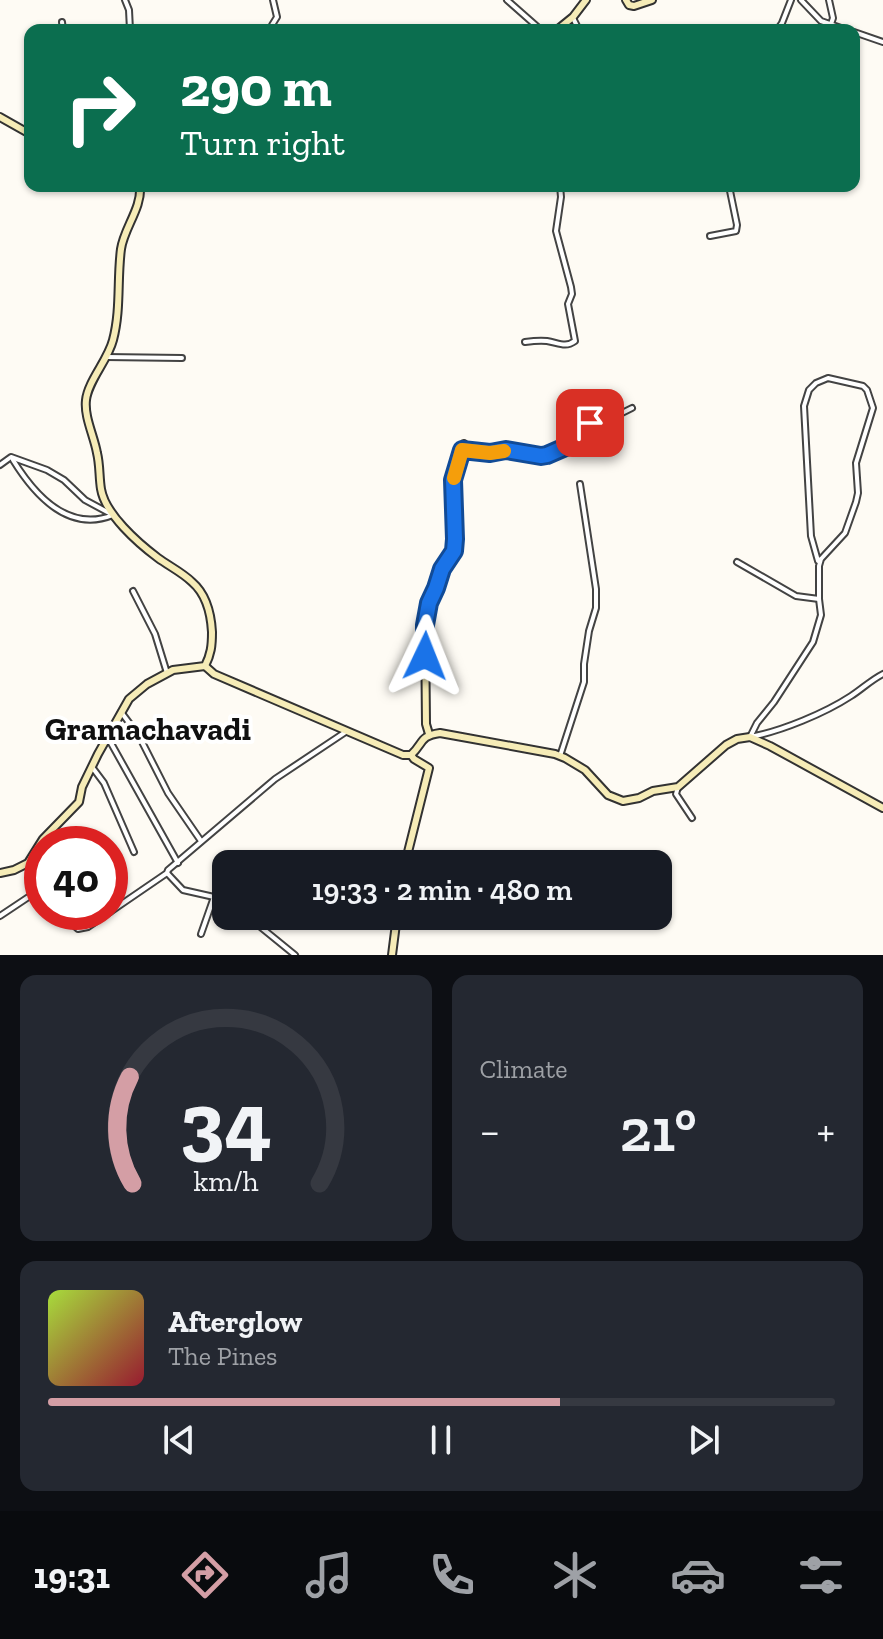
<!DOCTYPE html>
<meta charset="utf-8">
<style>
:root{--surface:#171b24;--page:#242831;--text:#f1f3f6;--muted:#9ea1a6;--line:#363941;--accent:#d49ea5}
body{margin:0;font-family:"Zilla Slab",serif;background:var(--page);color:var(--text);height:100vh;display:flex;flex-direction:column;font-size:30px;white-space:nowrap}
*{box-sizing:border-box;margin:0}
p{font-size:26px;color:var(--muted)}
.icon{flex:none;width:44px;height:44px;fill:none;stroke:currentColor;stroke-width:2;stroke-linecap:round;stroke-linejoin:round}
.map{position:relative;height:955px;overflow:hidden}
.details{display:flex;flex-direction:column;gap:20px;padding:20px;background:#0d0f14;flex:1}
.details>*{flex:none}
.hud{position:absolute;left:24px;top:24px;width:836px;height:168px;border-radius:16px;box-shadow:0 2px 6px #0004;background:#0b6e4f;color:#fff;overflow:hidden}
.speed{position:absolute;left:24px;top:826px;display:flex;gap:16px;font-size:40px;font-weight:700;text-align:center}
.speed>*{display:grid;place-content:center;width:104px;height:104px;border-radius:50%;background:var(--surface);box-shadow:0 2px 6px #0004;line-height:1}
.speed .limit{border:12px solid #d22;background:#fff;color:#111}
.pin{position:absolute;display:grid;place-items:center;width:68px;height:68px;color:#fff;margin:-34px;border-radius:16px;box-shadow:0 4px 12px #0006}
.me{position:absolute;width:88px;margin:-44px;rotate:2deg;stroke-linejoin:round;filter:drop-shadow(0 0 6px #0008)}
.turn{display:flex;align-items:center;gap:28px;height:168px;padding:0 24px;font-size:36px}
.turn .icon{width:104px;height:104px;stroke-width:2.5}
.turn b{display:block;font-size:56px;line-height:68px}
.big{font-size:60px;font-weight:600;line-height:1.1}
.details .widget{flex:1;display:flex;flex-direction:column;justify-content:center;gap:12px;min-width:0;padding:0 28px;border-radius:16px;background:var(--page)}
.details .dial{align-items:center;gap:0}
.dial svg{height:208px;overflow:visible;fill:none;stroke:var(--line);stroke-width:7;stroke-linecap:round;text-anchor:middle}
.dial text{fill:var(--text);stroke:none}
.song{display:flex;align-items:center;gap:24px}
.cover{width:96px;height:96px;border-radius:12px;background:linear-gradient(135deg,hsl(80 70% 55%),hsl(350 70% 35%))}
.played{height:8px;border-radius:4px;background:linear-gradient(90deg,var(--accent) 65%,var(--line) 65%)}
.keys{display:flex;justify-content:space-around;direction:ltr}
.heat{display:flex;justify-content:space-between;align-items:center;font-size:44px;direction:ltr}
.details .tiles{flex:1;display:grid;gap:20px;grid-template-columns:1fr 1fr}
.widget:last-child{grid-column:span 2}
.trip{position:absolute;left:212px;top:850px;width:460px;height:80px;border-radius:16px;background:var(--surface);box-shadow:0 2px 6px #0004;font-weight:600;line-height:80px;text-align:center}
.menu{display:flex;height:128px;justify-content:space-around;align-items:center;background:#090b0e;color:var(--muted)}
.menu .icon{width:56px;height:56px}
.menu .current{color:var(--accent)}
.menu b{font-size:36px;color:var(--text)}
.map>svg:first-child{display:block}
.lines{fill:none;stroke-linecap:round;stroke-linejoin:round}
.street-casing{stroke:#434343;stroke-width:8}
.secondary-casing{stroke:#323232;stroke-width:10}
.street{stroke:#fff;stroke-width:4}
.secondary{stroke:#f6ecb7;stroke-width:6}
.route-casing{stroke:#114b97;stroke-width:20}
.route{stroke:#1a73e8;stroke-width:14}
.slow{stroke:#f59e0b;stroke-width:14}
.labels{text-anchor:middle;stroke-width:8;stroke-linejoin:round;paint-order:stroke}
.quarter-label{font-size:32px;font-weight:bold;fill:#101010;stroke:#fff}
</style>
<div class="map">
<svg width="883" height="955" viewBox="0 0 883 955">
<rect width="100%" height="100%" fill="#fefbf4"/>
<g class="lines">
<defs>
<g id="street">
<polyline points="125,0 129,10 130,30"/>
<polyline points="507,0 541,30"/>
<polyline points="801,0 821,21 847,30"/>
<polyline points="829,0 833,18 831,24"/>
<polyline points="573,18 579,30"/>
<polyline points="62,22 63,30"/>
<polyline points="272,30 272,25 277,17 273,0"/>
<polyline points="777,30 782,23 791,0"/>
<polyline points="854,32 883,42"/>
<polyline points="710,236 736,231 737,225 729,186"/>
<path d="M525,342C532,341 540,340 547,341C559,343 565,348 575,341L568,304L572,294L571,287L556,231L561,197L560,186"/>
<polyline points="106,357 182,358"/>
<polyline points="462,450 490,453 506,450 541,456 547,455 570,445 581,431 590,423 614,417 632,408"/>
<path d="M13,460C34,494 68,533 113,515"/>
<polyline points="0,465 11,457 47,470 64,480 85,500 111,514"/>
<path d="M821,559L818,561L811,536L804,406L809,390L816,383L828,378L863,386L867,390L873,408L856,463L858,493L856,502L845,533L821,559L819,566V599L821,615L813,642L774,702L757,723L750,737C782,731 825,713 851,696C862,689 871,680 883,674"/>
<polyline points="737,562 796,596 819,599"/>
<polyline points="133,591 155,634 167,673"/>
<polyline points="121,712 139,736 168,793 201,841"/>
<polyline points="107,736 178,863"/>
<polyline points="560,756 584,682 584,664 589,631 596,608 596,589 580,484"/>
<polyline points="92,767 104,783 134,852"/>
<polyline points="678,787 676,794 692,818"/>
<polyline points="36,853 42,873"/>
<polyline points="167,873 183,890 214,897 226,902"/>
<polyline points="59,912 78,929 88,927 110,912"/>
<polyline points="110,912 167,873 168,870 275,779 347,731"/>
<polyline points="0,916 42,888"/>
<polyline points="247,916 295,955"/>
<polyline points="201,934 214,897"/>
</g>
<g id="secondary">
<polyline points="626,0 629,5 634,6 652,0"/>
<polyline points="557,30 573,17 586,0"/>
<polyline points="0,117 30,134"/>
<path d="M205,666L214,674L403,755H411C424,743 419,736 440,733L555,754L565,758L585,770L608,795L623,801L639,798L653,791L678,787L726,745L737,739L750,737L770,746L883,808"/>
<polyline points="429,734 426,724 425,625 429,603 436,588 442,569 454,551 455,539 453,480 464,444"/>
<polyline points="405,864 429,768 414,759 411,755"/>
<path d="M0,873L14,870L28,863L43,839L79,802L82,787L98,754L129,699L147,684L173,670L205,666C211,654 212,646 212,632C211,614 206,594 192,582C183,573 169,566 158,558C138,543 105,514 101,489C99,477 100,465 97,453C94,436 84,417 86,400C88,381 108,360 113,340C121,310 117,279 121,249C124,228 142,208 140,186"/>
<polyline points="392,955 397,916"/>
</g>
</defs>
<use href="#street" class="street-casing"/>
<use href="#secondary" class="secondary-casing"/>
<use href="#street" class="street"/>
<use href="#secondary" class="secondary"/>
</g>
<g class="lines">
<defs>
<polyline id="route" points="425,656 425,625 429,603 436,588 442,569 454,551 455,539 453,480 462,450 490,453 506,450 541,456 547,455 570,445 581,431 590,423"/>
</defs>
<use href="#route" class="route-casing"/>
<use href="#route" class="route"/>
<polyline class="slow" points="454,478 462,450 490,453 504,451"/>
</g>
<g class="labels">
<g class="quarter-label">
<text x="148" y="740">Gramachavadi</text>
</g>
</g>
</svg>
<div class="speed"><div class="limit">40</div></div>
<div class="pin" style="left:590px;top:423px;background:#d93025"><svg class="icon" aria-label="arrive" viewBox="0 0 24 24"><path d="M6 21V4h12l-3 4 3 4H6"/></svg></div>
<svg class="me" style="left:425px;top:656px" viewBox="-20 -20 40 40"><path d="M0-17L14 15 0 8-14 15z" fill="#1a73e8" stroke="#fff" stroke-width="4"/></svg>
<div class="trip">19:33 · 2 min · 480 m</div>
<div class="hud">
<div class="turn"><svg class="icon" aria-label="right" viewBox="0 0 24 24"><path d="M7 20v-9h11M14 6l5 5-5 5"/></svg><div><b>290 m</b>Turn right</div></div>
</div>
</div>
<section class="details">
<div class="tiles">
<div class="widget dial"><svg viewBox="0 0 100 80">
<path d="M14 69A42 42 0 1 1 86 69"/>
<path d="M14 69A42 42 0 0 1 13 28" stroke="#d49ea5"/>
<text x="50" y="56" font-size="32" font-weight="700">34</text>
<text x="50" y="72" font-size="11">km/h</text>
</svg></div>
<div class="widget"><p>Climate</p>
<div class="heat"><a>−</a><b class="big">21°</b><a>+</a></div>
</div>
<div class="widget">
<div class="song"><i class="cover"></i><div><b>Afterglow</b><p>The Pines</p></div></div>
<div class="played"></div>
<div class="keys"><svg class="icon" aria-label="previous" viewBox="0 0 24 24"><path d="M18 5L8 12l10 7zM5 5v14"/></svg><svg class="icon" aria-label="pause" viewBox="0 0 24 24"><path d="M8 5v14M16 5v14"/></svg><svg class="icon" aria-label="next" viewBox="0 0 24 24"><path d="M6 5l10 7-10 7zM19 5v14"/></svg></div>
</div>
</div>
</section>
<nav class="menu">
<b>19:31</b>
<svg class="icon current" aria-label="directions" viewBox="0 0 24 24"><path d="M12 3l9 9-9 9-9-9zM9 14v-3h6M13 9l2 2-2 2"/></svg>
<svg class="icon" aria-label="music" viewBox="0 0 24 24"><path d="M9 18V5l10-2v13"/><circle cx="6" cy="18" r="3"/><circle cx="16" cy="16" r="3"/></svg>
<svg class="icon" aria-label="phone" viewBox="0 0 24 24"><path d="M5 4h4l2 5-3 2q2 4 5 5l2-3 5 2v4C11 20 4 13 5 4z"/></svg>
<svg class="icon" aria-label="climate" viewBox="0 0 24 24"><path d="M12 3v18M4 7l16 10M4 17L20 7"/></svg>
<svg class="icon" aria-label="car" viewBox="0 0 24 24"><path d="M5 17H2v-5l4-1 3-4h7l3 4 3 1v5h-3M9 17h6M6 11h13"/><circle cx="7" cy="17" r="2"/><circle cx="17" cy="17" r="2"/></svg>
<svg class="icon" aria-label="filters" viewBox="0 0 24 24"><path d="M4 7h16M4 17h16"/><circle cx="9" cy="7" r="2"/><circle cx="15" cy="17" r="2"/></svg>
</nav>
